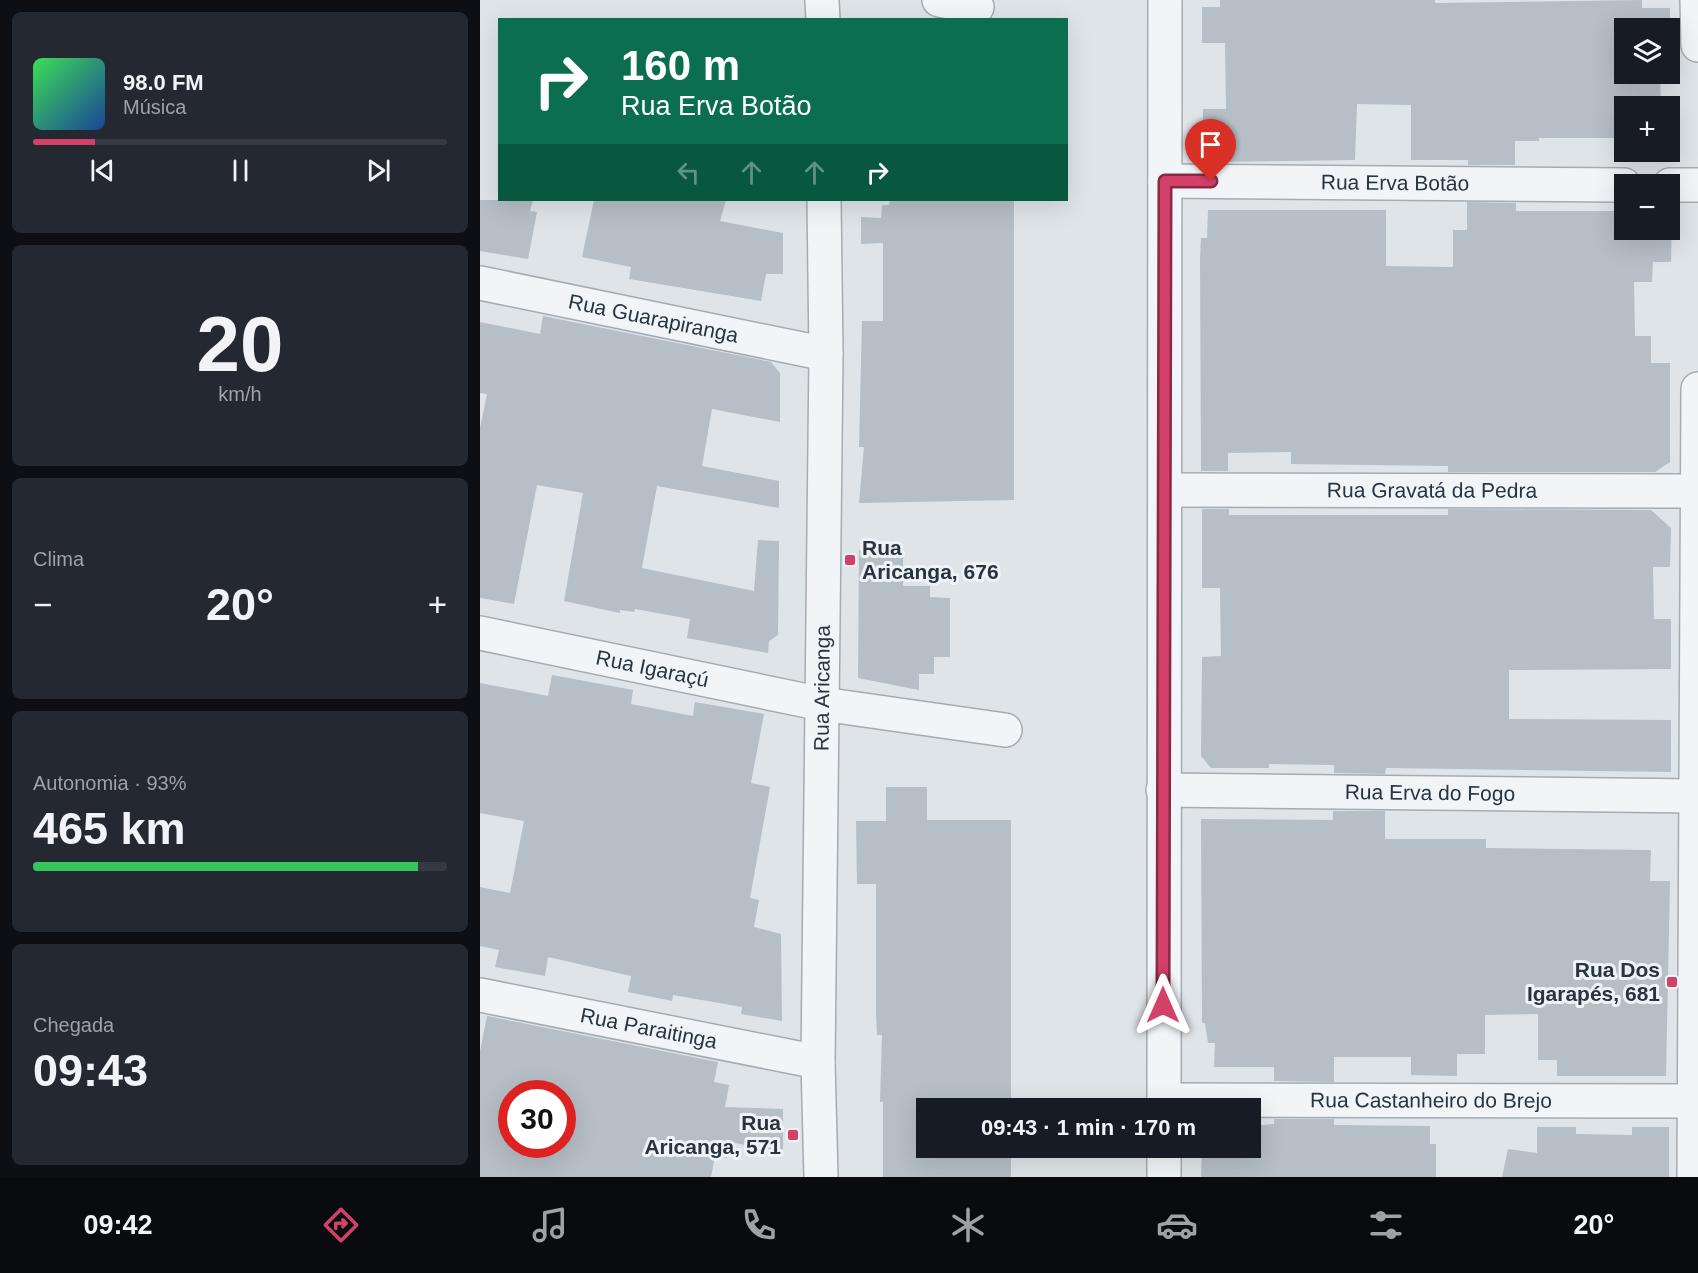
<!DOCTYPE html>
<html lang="pt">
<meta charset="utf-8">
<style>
:root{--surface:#171b24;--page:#242831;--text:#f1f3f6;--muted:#9ea1a6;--line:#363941;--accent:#d34069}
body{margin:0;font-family:Arial,sans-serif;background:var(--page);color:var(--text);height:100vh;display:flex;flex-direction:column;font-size:22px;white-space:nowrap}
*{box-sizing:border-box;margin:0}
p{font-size:20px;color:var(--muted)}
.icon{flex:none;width:33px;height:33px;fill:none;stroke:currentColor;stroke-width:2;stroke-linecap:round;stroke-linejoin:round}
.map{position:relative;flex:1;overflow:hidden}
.drawer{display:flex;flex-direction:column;gap:12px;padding:12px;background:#0d0f14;width:480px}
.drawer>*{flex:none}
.guide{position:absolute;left:18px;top:18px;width:570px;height:183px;border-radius:0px;box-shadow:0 6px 24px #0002;background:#0b6e4f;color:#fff;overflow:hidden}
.fabs{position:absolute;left:1134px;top:18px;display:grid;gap:12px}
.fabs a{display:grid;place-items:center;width:66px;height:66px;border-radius:0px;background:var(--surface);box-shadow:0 6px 24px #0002;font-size:30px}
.speed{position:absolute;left:18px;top:1080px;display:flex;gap:12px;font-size:30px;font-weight:700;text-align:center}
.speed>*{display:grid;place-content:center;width:78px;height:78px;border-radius:50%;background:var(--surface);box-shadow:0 6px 24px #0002;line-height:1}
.speed .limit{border:9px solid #d22;background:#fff;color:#111}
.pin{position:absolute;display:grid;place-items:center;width:51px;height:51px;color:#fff;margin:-62px -26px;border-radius:50% 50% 50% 0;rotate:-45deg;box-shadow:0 0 6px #0007}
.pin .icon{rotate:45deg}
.me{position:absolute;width:66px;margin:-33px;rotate:0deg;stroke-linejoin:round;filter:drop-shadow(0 0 4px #0008)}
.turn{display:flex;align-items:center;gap:21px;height:126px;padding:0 24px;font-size:27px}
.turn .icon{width:78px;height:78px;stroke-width:2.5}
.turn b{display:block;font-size:42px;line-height:51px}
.lanes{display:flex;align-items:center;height:57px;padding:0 24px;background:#0003;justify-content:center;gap:30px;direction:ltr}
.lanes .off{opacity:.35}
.big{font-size:45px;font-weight:800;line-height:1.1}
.drawer .tile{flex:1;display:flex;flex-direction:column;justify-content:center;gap:9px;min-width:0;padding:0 21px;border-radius:9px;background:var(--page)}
.drawer .dial{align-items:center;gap:0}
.dial b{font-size:78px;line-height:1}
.song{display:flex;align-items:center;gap:18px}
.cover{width:72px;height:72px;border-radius:9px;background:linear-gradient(135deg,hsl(130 70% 55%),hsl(220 70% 35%))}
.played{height:6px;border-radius:3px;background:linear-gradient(90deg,var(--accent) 15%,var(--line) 15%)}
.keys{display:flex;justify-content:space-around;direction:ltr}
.heat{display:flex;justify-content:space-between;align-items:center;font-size:33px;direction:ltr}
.charge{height:9px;border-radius:4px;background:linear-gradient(90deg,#34c759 93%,var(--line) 0)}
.trip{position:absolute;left:436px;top:1098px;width:345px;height:60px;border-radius:0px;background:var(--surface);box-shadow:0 6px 24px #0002;font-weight:800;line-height:60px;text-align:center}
.menu{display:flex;height:96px;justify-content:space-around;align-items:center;background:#090b0e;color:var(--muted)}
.menu .icon{width:42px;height:42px}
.menu .selected{color:var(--accent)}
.menu b{font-size:27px;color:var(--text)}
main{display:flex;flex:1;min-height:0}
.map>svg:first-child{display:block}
.building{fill:#b6bec6;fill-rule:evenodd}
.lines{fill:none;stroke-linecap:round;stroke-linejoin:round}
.minor-casing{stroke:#a4acb3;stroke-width:36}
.tertiary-casing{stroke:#a4acb3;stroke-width:36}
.minor{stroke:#f2f5f7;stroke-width:33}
.tertiary{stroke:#f2f5f7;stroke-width:33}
.route-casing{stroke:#892a44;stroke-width:15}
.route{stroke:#d34069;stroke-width:10}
.poi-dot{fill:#d34069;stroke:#eff3f6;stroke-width:2}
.labels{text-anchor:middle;stroke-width:6;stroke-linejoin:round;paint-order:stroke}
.street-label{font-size:21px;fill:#273441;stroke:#eff3f6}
.poi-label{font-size:21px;font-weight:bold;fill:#273441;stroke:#eff3f6;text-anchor:end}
</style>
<main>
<section class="drawer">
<div class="tile">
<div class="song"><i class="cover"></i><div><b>98.0 FM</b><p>Música</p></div></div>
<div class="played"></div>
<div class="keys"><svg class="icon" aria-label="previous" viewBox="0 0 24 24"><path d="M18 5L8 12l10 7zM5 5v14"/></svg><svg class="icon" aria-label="pause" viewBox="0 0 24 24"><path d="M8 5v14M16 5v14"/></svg><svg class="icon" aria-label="next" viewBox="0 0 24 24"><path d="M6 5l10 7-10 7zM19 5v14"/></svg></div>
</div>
<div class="tile dial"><b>20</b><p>km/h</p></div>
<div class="tile"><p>Clima</p>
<div class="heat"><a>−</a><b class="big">20°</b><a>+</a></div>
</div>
<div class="tile"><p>Autonomia · 93%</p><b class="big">465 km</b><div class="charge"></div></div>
<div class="tile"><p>Chegada</p><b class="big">09:43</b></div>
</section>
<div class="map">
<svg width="1218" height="1177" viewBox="0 0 1218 1177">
<rect width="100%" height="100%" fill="#dfe4e9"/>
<g class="building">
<polygon points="740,0 955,0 955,3 1162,0 1162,8 1190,8 1190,40 1190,28 1144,28 1144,74 1180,74 1181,106 1144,106 1144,138 1059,138 1059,141 1035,141 1035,165 988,165 988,160 931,160 931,105 877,104 875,160 729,162 730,160 723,159 723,109 746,109 745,43 722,43 722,7 740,7"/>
<polygon points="0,200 53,200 50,211 57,212 48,259 0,251"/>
<polygon points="114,200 246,200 240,221 303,233 303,274 286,274 281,301 149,279 151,267 102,257"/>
<polygon points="410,200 534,200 534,500 379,503 384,447 379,447 382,321 403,321 403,243 381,244 381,217 401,218 402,205 409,205"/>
<polygon points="987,202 1036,203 1036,211 1144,211 1144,230 1190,230 1192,212 1191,262 1173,262 1172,282 1154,282 1155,336 1171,336 1171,363 1190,363 1190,462 1175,472 968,472 968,466 811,464 811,452 748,453 748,471 721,471 720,260 721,238 727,238 728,210 906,210 906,266 973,267 973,230 987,230"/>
<polygon points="63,316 291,362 300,373 300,422 232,409 222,466 299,481 299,508 177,486 162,568 274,591 278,540 299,541 298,635 289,641 288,653 207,638 210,619 155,609 154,612 140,610 140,613 84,601 103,493 57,485 34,604 0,598 0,428 7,394 0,393 0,322 60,334"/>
<polygon points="722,509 749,509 749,515 968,515 968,509 1171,510 1191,528 1190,567 1173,567 1174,619 1191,619 1191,669 1029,670 1029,719 1191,720 1191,772 906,768 905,774 854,773 854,765 789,764 789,768 731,768 721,756 722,657 741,656 740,588 722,588"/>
<polygon points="379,550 423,550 423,586 450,586 450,597 470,598 470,657 454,657 454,674 439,674 439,690 378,678"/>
<polygon points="72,675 153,690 151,704 213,716 215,702 284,714 271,783 290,787 270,898 279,900 274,927 301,934 302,1021 261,1014 262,1007 193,995 192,1001 148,992 151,976 68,957 65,976 15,967 19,950 0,946 0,887 30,893 44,821 0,813 0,683 68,696"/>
<polygon points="406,787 447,787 447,820 531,820 531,1108 447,1108 447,1148 531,1148 531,1177 403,1177 403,1102 400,1102 402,1035 397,1035 396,1014 396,884 377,884 376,821 406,821"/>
<polygon points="853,811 905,811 905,839 1006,839 1006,848 1171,850 1170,881 1190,881 1186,1076 1077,1076 1077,1060 1058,1060 1058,1014 1005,1015 1005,1054 977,1054 977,1076 931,1075 931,1057 854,1057 854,1082 794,1081 794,1067 734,1067 735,1043 728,1043 725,1023 722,1023 721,819 853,820"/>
<path d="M7,1016L238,1062L234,1082L249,1085L245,1107L303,1109V1152L250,1142L247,1158L235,1156L231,1177H0V1051ZM32,1094H82V1144H32Z"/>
<polygon points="794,1119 854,1119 854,1125 950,1126 950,1144 956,1144 956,1177 721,1177 722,1148 771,1148 771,1126 794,1124"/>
<polygon points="1057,1127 1096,1127 1096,1134 1152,1135 1152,1127 1189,1127 1189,1177 1022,1177 1028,1149 1057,1153"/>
</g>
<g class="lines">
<defs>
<g id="minor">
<polyline points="459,0 497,7"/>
<polyline points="1217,0 1218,45"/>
<path id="s1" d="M685,181L1144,185"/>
<polyline points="1190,185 1218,185"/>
<path id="s2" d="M0,283L346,354"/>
<path id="s3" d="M686,490L1218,491"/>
<path id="s4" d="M0,633L342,704L525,730"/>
<path id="s5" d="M683,790L1218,796"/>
<path id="s6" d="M0,995L338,1062"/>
<path id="s7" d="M684,1100L1218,1101"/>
<polyline points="684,1108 685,0"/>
<polyline points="684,1148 684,1177"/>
<polyline points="1214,1177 1218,389"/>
</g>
<g id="tertiary">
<polyline points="342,0 343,20"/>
<path id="s8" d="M341,1177L338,1062L346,354L344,200"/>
</g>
</defs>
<use href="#minor" class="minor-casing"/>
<use href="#tertiary" class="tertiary-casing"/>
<use href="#minor" class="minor"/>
<use href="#tertiary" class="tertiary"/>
</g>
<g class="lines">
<defs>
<polyline id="route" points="683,1005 685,181 731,181"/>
</defs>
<use href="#route" class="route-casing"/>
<use href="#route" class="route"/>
</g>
<g class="poi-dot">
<rect x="364" y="554" width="12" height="12" rx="3"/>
<rect x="1186" y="976" width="12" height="12" rx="3"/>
<rect x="307" y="1129" width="12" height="12" rx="3"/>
</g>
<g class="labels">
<g class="street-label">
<text dy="7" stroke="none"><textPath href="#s1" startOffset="230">Rua Erva Botão</textPath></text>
<text dy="7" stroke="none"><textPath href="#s2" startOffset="177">Rua Guarapiranga</textPath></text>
<text dy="7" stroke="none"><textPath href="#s3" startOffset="266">Rua Gravatá da Pedra</textPath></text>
<text dy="7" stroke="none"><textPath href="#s4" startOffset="176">Rua Igaraçú</textPath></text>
<text dy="7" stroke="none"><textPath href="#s8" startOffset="489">Rua Aricanga</textPath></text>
<text dy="7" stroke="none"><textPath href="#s5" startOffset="267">Rua Erva do Fogo</textPath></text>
<text dy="7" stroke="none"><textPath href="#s6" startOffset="172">Rua Paraitinga</textPath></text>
<text dy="7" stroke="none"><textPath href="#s7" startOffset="267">Rua Castanheiro do Brejo</textPath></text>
</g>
<g class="poi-label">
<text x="382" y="555" text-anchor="start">Rua<tspan x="382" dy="24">Aricanga, 676</tspan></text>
<text x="1180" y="977">Rua Dos<tspan x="1180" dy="24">Igarapés, 681</tspan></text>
<text x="301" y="1130">Rua<tspan x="301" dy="24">Aricanga, 571</tspan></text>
</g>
</g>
</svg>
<div class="fabs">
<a><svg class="icon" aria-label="layers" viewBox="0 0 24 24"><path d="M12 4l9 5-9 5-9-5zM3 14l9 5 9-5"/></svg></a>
<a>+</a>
<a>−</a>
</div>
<div class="speed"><div class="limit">30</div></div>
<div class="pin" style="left:731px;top:181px;background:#d93025"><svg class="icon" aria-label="arrive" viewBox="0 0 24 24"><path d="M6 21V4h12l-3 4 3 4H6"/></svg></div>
<svg class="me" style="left:683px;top:1005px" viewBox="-20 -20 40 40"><path d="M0-17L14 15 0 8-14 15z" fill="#d34069" stroke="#fff" stroke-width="4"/></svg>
<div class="trip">09:43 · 1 min · 170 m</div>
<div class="guide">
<div class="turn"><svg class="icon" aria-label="right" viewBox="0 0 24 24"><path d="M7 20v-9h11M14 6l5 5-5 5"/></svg><div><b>160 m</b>Rua Erva Botão</div></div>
<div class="lanes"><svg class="icon off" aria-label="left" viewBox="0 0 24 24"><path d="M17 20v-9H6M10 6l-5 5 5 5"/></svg><svg class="icon off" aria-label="ahead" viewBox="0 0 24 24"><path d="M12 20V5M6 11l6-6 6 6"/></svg><svg class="icon off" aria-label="ahead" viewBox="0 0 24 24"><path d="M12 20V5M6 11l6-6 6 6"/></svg><svg class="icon" aria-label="right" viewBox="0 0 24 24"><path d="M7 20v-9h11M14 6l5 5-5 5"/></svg></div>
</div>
</div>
</main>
<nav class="menu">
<b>09:42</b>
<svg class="icon selected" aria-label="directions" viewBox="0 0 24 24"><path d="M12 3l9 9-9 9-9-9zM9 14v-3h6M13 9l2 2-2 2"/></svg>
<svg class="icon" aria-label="music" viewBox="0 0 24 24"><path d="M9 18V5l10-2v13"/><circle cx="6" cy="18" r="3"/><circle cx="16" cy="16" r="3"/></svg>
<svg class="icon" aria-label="phone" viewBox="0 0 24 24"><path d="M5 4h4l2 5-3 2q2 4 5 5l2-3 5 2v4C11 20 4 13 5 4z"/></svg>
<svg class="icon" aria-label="climate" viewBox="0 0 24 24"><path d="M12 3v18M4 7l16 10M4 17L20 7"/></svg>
<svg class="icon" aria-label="car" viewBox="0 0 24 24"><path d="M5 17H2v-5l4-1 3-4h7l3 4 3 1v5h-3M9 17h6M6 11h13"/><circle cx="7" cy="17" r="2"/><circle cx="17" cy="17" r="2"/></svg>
<svg class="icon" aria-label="filters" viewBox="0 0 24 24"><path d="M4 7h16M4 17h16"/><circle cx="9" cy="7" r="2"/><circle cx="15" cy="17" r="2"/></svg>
<b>20°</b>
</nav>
